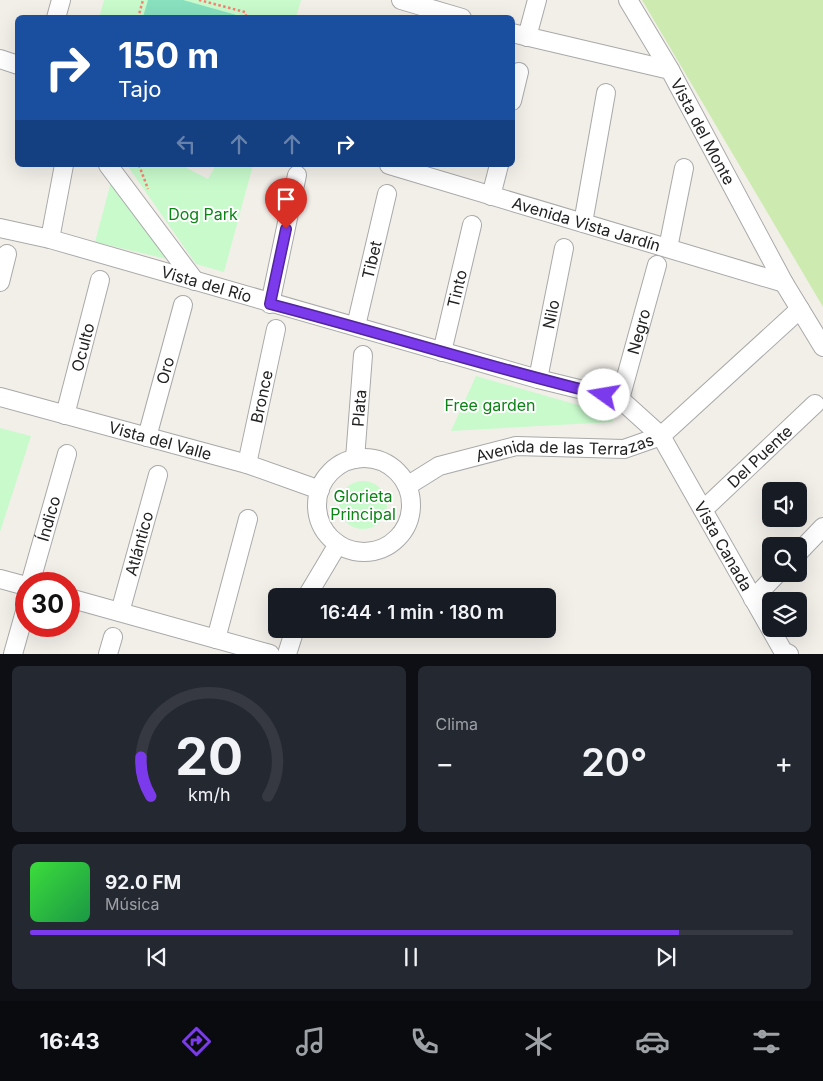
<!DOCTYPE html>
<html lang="es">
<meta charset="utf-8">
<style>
:root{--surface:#171b24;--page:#242831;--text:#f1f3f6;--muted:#9ea1a6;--line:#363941;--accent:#7c3aed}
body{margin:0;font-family:Inter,sans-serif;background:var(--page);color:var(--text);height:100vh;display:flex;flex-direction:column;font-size:19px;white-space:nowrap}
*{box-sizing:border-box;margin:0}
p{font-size:16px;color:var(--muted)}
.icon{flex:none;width:28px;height:28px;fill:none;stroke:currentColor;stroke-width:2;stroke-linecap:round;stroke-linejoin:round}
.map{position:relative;height:654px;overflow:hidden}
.side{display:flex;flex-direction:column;gap:12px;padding:12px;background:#0d0f14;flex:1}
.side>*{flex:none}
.hud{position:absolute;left:15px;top:15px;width:500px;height:152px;border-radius:8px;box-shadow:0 5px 20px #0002;background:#1a4fa0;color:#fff;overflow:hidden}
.controls{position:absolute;left:762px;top:482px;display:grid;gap:10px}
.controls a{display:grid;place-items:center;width:45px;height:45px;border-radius:8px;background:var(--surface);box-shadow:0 5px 20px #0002;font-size:25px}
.speed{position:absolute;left:15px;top:572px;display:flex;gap:10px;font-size:25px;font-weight:700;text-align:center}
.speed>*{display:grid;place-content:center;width:65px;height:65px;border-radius:50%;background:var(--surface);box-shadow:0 5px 20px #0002;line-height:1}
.speed .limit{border:8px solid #d22;background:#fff;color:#111}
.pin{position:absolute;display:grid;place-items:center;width:42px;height:42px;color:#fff;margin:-51px -21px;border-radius:50% 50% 50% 0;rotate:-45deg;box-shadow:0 0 5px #0007}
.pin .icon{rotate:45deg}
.me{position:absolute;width:55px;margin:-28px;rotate:283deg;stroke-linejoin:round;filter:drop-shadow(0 0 4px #0008)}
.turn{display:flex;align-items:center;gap:18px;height:105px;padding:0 20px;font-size:22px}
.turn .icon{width:65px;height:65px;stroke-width:2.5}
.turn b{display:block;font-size:35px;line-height:42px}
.lanes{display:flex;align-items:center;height:48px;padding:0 20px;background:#0003;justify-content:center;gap:25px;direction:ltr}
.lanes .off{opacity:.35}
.big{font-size:38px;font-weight:600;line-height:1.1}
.side .widget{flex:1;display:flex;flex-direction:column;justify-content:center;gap:8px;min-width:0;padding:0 18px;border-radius:8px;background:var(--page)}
.side .dial{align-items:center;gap:0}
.dial svg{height:130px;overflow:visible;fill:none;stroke:var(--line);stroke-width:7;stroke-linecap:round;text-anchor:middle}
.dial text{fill:var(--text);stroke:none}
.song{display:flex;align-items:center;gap:15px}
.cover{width:60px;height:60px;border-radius:8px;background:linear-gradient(135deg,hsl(120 70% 55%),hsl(140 70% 35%))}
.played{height:5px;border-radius:2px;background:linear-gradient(90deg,var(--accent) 85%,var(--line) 85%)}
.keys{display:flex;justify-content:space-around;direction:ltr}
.heat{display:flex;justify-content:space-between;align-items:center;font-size:28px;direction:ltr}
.side .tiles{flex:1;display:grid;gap:12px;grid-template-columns:1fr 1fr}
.widget:last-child{grid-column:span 2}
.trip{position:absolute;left:268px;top:588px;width:288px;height:50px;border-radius:8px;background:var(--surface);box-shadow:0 5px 20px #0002;font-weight:600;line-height:50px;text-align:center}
.tabs{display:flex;height:80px;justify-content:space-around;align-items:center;background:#090b0e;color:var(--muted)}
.tabs .icon{width:35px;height:35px}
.tabs .selected{color:var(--accent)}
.tabs b{font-size:22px;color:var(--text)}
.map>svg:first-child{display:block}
.grass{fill:#cdebb0}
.park{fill:#c8facc}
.pitch{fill:#88e0be}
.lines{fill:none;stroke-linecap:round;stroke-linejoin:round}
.minor-casing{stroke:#a9a9a9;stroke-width:20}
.path{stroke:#fa8072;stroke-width:2.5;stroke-dasharray:2.5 2.5;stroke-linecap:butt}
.minor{stroke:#fff;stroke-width:18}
.route-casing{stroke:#51269a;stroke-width:12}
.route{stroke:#7c3aed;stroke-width:9}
.labels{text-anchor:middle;stroke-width:4;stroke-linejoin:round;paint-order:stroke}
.street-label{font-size:16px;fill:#222;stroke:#fff}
.park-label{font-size:16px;fill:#0c8416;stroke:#fff}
</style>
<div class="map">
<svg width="823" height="654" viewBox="0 0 823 654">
<rect width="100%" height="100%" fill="#f2efe9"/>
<polygon class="grass" points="642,0 823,0 823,307"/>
<g class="park">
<polygon points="104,0 301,0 296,17 99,18"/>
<polygon points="127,165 181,165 208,179 216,165 253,165 224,272 196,264"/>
<polygon points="111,182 171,260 95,242"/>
<polygon points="476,376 613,415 613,422 451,431"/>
<polygon points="0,428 31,436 0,532"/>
<circle cx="363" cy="505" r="24"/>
</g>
<polygon class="pitch" points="148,0 183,0 240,16 240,18 143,17"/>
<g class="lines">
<defs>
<g id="minor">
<polyline points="401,0 462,18"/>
<polyline points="628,0 670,70"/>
<polyline points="56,18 61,0"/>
<path id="s1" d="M512,33L670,70L784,283L823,347"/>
<polyline points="527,37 537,0"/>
<polyline points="0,59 18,65"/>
<polyline points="512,101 519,72"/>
<polyline points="108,165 195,281"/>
<path id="s2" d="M389,165L784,283"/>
<polyline points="491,196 499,165"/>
<polyline points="583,223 606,93"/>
<path id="s3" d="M0,228L50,239L538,379L620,399L661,436L783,651L789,654"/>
<polyline points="50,239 64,165"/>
<polyline points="668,248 684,168"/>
<polyline points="0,282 7,254"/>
<polyline points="270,304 297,175"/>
<path id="s4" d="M356,326L387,194"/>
<path id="s5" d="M442,352L472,225"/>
<path id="s6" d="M538,379L564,248"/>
<path id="s7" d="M0,397L247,464L320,490"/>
<path id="s8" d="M620,399L657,265"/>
<path id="s9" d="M65,415L100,280"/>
<path id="s10" d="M147,437L183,305"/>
<circle cx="364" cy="505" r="47"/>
<path id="s11" d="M355,459L363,355"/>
<path id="s12" d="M247,464L276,329"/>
<path id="s13" d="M407,486L439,466L516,446L624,449L661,436L800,309"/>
<path id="s14" d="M703,510L815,404"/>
<polyline points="799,552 823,527"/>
<polyline points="0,579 26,586"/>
<path id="s15" d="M30,584L67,454"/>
<polyline points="307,596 338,544"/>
<polyline points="69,598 270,654"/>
<polyline points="753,599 777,574"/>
<path id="s16" d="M120,612L158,475"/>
<polyline points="216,639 248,519"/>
<polyline points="13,654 26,608"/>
<polyline points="108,654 113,637"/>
<polyline points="287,654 295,629"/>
</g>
</defs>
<use href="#minor" class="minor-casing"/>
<g class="path">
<polyline points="199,0 245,12 247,18"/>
<polyline points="138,18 143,0"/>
<polyline points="139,165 148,189"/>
</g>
<use href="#minor" class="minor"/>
</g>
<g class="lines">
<defs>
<path id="route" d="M286,229L270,304C382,333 491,368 604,395"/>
</defs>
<use href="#route" class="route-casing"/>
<use href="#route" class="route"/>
</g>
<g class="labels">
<g class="street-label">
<text dy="6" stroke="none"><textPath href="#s1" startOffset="232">Vista del Monte</textPath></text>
<text dy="6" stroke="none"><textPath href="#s2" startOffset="206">Avenida Vista Jardín</textPath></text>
<text dy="6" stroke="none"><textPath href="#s4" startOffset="68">Tibet</textPath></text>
<text dy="6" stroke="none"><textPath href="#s3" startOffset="214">Vista del Río</textPath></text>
<text dy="6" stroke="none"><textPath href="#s5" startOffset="65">Tinto</textPath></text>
<text dy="6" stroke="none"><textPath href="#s6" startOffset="66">Nilo</textPath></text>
<text dy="6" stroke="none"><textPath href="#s8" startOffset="70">Negro</textPath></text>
<text dy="6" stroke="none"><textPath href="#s9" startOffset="70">Oculto</textPath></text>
<text dy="6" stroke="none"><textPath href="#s10" startOffset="69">Oro</textPath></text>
<text dy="6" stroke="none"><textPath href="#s12" startOffset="69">Bronce</textPath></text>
<text dy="6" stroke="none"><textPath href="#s11" startOffset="51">Plata</textPath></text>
<text dy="6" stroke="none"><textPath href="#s7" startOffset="166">Vista del Valle</textPath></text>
<text dy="6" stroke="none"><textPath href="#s13" startOffset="166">Avenida de las Terrazas</textPath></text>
<text dy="6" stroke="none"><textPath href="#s14" startOffset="78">Del Puente</textPath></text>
<text dy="6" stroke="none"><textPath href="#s15" startOffset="68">Índico</textPath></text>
<text dy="6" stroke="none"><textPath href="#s16" startOffset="71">Atlántico</textPath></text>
<text dy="6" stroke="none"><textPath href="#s3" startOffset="825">Vista Canada</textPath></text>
</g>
<g class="park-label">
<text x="203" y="220">Dog Park</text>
<text x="490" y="411">Free garden</text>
<text x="363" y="502">Glorieta<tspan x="363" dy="18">Principal</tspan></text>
</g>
</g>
</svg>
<div class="controls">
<a><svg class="icon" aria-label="sound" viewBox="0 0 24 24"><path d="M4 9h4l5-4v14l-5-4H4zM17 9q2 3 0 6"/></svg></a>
<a><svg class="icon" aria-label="search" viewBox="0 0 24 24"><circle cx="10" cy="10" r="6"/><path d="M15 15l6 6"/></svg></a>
<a><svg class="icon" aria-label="layers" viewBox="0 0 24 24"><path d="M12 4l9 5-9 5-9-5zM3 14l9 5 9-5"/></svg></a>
</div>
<div class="speed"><div class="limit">30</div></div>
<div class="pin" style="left:286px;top:229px;background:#d93025"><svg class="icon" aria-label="arrive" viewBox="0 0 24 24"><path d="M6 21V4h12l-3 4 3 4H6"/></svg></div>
<svg class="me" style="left:604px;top:395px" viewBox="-20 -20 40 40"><circle r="19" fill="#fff"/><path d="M0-13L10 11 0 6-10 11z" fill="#7c3aed"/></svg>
<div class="trip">16:44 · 1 min · 180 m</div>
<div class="hud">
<div class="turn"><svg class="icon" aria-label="right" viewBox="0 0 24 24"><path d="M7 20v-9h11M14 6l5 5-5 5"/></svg><div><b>150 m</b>Tajo</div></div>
<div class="lanes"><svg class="icon off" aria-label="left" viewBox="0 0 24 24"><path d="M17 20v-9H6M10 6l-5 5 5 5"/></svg><svg class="icon off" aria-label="ahead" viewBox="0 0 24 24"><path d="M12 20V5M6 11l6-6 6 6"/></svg><svg class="icon off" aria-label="ahead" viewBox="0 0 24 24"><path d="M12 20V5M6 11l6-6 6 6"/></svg><svg class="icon" aria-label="right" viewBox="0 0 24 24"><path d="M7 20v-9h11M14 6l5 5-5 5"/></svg></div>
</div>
</div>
<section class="side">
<div class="tiles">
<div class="widget dial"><svg viewBox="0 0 100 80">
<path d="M14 69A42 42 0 1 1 86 69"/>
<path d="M14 69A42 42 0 0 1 8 45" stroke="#7c3aed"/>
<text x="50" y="56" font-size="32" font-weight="700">20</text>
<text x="50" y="72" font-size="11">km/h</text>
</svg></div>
<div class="widget"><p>Clima</p>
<div class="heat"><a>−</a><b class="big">20°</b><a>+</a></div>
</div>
<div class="widget">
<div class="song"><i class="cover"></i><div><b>92.0 FM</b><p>Música</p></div></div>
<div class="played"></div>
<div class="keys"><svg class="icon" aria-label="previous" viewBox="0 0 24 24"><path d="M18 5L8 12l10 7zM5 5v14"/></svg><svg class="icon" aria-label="pause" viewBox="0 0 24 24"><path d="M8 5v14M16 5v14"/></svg><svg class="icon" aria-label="next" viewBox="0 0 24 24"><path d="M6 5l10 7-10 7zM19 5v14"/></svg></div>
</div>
</div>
</section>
<nav class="tabs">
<b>16:43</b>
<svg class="icon selected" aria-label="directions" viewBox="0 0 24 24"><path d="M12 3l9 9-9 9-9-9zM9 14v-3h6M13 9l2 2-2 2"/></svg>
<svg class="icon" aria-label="music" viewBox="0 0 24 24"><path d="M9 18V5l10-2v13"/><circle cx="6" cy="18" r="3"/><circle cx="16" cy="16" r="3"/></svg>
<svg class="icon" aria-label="phone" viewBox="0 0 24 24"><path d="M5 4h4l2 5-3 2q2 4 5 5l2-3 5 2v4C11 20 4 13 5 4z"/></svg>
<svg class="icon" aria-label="climate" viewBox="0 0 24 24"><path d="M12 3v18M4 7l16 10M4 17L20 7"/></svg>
<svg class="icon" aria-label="car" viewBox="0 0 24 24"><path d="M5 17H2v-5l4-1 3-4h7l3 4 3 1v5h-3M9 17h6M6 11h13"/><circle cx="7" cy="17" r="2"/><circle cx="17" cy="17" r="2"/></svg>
<svg class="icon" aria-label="filters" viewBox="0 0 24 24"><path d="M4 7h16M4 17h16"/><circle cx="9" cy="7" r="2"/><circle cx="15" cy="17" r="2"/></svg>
</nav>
